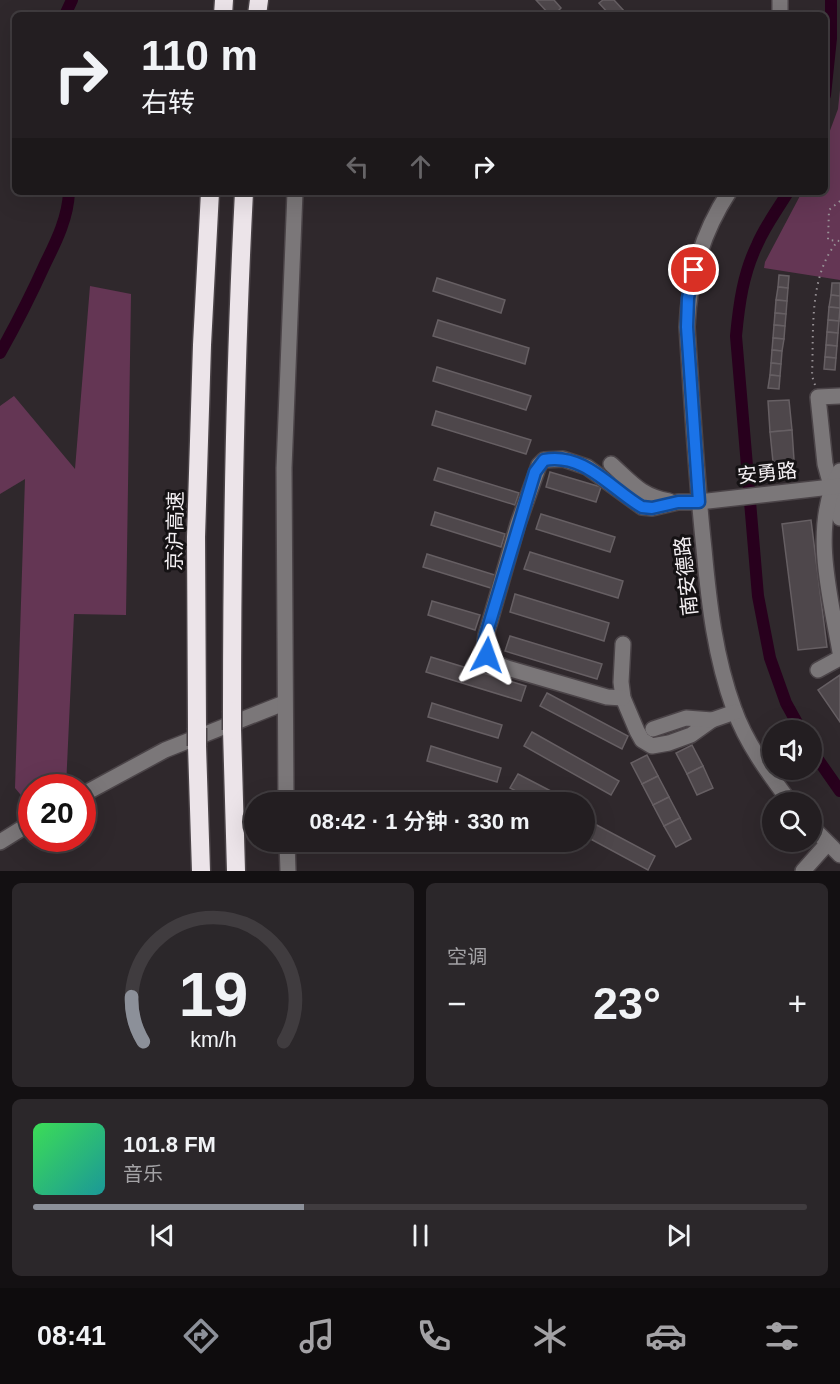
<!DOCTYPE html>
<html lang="zh">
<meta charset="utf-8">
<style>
:root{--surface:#231e21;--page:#2b272a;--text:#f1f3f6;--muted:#a3a2a5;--line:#403c3f;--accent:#8c9099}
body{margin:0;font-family:Helvetica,"Noto Sans SC",sans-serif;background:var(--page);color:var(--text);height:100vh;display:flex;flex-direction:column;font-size:22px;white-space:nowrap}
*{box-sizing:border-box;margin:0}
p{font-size:20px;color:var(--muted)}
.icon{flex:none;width:33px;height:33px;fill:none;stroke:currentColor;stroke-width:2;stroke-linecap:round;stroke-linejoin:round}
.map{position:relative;height:871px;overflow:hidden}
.details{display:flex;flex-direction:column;gap:12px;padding:12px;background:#131012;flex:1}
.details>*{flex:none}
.hud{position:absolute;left:12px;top:12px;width:816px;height:183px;border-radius:9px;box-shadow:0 6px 24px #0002,0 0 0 2px var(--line);background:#231e21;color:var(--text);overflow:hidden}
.controls{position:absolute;left:762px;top:720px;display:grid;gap:12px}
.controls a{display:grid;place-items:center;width:60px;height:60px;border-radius:50%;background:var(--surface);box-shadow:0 6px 24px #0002,0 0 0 2px var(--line);font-size:30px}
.speed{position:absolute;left:18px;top:774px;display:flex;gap:12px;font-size:30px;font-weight:700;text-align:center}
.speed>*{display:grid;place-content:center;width:78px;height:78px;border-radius:50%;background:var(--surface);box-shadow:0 6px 24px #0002,0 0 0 2px var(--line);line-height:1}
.speed .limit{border:9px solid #d22;background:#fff;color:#111}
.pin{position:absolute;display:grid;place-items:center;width:51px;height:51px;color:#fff;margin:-26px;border:3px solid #fff;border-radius:50%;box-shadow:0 2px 6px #0007}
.me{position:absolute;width:66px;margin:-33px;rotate:4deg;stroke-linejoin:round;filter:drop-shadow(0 0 4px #0008)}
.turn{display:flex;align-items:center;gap:21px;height:126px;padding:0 30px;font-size:27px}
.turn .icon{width:78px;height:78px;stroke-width:2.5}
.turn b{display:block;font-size:42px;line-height:51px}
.lanes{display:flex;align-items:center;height:57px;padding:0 30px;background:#0003;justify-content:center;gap:30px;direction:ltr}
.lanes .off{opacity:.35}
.big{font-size:45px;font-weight:600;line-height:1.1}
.details .widget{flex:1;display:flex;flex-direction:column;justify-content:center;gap:9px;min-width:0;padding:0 21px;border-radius:9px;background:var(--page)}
.details .dial{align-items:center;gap:0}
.dial svg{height:156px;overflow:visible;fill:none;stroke:var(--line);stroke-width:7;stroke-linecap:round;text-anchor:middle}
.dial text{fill:var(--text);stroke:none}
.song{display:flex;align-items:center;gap:18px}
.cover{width:72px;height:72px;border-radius:9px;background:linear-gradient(135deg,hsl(130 70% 55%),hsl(180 70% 35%))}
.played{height:6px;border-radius:3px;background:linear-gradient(90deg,var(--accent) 35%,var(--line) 35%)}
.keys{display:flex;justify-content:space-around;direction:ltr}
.heat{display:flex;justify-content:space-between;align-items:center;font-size:33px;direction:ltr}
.details .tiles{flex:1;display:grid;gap:12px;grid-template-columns:1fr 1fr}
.widget:last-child{grid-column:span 2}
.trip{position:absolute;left:244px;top:792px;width:351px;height:60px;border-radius:30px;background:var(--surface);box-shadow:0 6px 24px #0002,0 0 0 2px var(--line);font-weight:600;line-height:60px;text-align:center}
.menu{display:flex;height:96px;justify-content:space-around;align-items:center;background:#0e0c0d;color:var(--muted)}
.menu .icon{width:42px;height:42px}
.menu .on{color:var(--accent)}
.menu b{font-size:27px;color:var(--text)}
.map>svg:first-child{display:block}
.green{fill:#643654}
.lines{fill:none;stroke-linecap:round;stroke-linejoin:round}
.canal{stroke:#28001d;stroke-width:12}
.building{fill:#4e474b;stroke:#665f63;stroke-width:1.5}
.minor-casing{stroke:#4b4448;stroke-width:18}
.highway-casing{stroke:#4b4448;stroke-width:21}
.path{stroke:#989296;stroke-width:2;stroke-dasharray:1.5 4.5;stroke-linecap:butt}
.minor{stroke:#7b7779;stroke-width:15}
.highway{stroke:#ece4e9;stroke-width:18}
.highway-bridge-casing{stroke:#4b4448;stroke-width:21;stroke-linecap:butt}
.highway-bridge{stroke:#ece4e9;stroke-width:18}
.route-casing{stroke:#114b97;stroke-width:15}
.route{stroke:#1a73e8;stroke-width:10}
.labels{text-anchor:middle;stroke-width:6;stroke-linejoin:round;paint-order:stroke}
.street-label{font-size:20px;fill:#f5f1f4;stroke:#151214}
</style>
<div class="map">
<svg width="840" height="871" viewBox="0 0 840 871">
<rect width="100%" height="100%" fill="#2f282c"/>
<g class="green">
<polygon points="840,90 840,280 764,268 765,262 802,192 825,192 825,144 838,109"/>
<polygon points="90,286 131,294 126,615 74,614 66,787 32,788 31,805 30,806 15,788 25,479 0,494 0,406 14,396 75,469"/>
</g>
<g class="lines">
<g class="canal">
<polyline points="65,15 72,0"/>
<polyline points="825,95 831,38 831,0"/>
<path d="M788,192C778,209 765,226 757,245C743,274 739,304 736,336L758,596L770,658L786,703L801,730"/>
<path d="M0,353C17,323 32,293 46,262C57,240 68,217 69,192"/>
<polyline points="812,751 840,791"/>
</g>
</g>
<g class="building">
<polygon points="536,0 554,0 561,8 554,15 550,15"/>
<polygon points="603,0 614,0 625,12 622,15 610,15 599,3"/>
<polygon points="779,275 789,276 788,288 778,287"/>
<polygon points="437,278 505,300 501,313 433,291"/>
<polygon points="832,283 840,283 840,296 831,295"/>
<polygon points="778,287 788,288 787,301 776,300"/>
<polygon points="831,295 840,296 840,308 829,307"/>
<polygon points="776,300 787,301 786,314 775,313"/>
<polygon points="829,307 840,308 839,321 828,320"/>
<polygon points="775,313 786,314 785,326 774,325"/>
<polygon points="438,320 529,348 525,364 433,336"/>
<polygon points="828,320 839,321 838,333 827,332"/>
<polygon points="774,325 785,326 784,339 773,338"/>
<polygon points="827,332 838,333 837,346 826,345"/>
<polygon points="773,338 784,339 782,351 772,350"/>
<polygon points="826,345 837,346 836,358 825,357"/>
<polygon points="772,350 782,351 781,364 771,363"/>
<polygon points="825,357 836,358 835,370 824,369"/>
<polygon points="771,363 781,364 780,376 770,375"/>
<polygon points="437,367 531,396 526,410 433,381"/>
<polygon points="770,375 780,376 779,389 768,388"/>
<polygon points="789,400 792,430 770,432 768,401"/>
<polygon points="436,411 531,440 526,454 432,425"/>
<polygon points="792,430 794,460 773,462 770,432"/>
<polygon points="438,468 519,493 515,505 434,480"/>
<polygon points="550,472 601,487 596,502 546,487"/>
<polygon points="435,512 505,534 501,547 431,525"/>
<polygon points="541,514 615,537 610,552 536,529"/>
<polygon points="811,520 827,647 798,650 782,524"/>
<polygon points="530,552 623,581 618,598 524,569"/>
<polygon points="427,554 498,576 494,589 423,567"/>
<polygon points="515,594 609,623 604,641 510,612"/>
<polygon points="432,601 480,615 475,630 428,615"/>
<polygon points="510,636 602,664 597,679 505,651"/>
<polygon points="431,657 526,686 521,701 426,672"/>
<polygon points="840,675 840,722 818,690"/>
<polygon points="547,693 628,736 622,749 540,706"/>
<polygon points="432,703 502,725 498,738 428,717"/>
<polygon points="532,732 619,781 611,795 524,746"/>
<polygon points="692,745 703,766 687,774 676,753"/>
<polygon points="431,746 501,768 497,782 427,761"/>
<polygon points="647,755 658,776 642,784 631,763"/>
<polygon points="703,766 713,788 697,795 687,774"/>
<polygon points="518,774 572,802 537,802 510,788"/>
<polygon points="658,776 669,797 653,805 642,784"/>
<polygon points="669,797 680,818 664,826 653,805"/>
<polygon points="680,818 691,839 676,847 664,826"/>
<polygon points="591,822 655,856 648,870 585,836 585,832"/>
</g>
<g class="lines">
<defs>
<g id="minor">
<polyline points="780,15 780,0"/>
<path d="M729,192C702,233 689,278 687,327C692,401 696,475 704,549C709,604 715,657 734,709C746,743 769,774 790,802"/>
<polyline points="840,396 818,397 825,464 840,518"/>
<path d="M611,464C632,483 641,496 669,501"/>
<path d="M840,471C810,525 830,595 840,652"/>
<polyline points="623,644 621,682 623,698 637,731 642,740 652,746 669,743 691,735 712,720 735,712"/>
<polyline points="818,670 840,658"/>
<path d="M623,698L607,697L507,668C490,661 482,655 486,635L518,524L539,465L544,460L563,459L587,467L642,507L652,508L678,502H699L840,486"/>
<polyline points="653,729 686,718 712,720"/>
<polyline points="82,795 165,750 284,703"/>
<polyline points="286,802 284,468 295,192"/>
<polyline points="812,827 840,855"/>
<polyline points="0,842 32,822"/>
<polyline points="287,842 288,871"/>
<polyline points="803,871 827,844"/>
</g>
<g id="highway">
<polyline points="223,15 224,0"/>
<polyline points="257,15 259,0"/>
<path d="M232,711C232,538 235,365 244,192"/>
<polyline points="197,728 196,537 202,345 210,192"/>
<polyline points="232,730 236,871"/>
<polyline points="197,746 201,871"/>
</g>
</defs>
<use href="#minor" class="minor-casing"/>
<use href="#highway" class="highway-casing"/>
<g class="path">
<polyline points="840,201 829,210 828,240 840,241"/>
<path d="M815,385L812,376C814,333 808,275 838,241"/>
</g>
<use href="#minor" class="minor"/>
<use href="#highway" class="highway"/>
<defs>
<g id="highway-bridge">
<polyline points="232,711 232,730"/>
<polyline points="197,728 197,746"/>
</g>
</defs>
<use href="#highway-bridge" class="highway-bridge-casing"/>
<use href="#highway-bridge" class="highway-bridge"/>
</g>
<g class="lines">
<defs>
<path id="route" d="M487,655L484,645L486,635L535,472L544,460C584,452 611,489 642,507L652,508L678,502H699L687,327L688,298L694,270"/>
</defs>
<use href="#route" class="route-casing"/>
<use href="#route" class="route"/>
</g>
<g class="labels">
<g class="street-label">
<text transform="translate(767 473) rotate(-6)" y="7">安勇路</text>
<text transform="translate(175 531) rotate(-89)" y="7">京沪高速</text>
<text transform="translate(686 576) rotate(-96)" y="7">南安德路</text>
</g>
</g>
</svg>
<div class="controls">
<a><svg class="icon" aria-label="sound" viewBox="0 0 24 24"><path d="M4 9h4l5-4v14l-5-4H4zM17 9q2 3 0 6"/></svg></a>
<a><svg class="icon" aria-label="search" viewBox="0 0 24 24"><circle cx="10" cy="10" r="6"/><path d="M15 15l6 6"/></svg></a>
</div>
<div class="speed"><div class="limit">20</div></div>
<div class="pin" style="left:694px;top:270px;background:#d93025"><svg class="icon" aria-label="arrive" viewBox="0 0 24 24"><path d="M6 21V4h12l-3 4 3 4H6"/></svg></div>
<svg class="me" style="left:487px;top:655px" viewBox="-20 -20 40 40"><path d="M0-17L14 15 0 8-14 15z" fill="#1a73e8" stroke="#fff" stroke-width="4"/></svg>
<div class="trip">08:42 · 1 分钟 · 330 m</div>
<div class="hud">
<div class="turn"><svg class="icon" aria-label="right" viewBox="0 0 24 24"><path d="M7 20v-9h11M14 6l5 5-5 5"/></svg><div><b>110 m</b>右转</div></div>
<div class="lanes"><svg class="icon off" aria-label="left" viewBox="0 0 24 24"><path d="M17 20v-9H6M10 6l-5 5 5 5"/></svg><svg class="icon off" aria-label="ahead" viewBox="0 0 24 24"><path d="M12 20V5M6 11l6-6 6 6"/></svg><svg class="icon" aria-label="right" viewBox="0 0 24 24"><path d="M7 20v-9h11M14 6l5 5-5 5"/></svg></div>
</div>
</div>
<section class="details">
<div class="tiles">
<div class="widget dial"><svg viewBox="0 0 100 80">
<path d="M14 69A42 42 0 1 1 86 69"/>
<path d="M14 69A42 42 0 0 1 8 46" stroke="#8c9099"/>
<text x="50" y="56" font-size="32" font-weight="700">19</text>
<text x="50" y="72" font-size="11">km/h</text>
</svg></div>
<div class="widget"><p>空调</p>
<div class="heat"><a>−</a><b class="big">23°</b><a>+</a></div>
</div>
<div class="widget">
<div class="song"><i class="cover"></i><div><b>101.8 FM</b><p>音乐</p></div></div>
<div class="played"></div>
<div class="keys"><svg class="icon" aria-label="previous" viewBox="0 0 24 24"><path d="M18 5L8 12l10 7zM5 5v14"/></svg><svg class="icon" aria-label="pause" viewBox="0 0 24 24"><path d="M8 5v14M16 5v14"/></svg><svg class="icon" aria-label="next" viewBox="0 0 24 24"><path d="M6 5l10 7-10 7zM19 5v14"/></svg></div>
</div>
</div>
</section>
<nav class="menu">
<b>08:41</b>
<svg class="icon on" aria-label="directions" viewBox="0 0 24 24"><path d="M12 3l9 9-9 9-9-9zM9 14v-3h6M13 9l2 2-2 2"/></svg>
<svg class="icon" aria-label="music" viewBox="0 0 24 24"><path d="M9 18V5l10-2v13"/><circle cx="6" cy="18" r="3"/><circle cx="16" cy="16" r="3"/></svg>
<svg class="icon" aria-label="phone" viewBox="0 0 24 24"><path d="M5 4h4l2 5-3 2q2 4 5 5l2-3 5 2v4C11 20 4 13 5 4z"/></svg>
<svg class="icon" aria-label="climate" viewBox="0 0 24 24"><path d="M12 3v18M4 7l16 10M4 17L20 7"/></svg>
<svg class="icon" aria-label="car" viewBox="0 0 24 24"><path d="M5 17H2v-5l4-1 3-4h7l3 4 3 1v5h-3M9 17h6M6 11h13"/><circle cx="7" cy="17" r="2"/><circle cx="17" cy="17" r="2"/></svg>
<svg class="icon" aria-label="filters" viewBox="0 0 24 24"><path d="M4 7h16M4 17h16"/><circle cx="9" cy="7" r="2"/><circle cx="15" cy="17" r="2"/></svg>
</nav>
